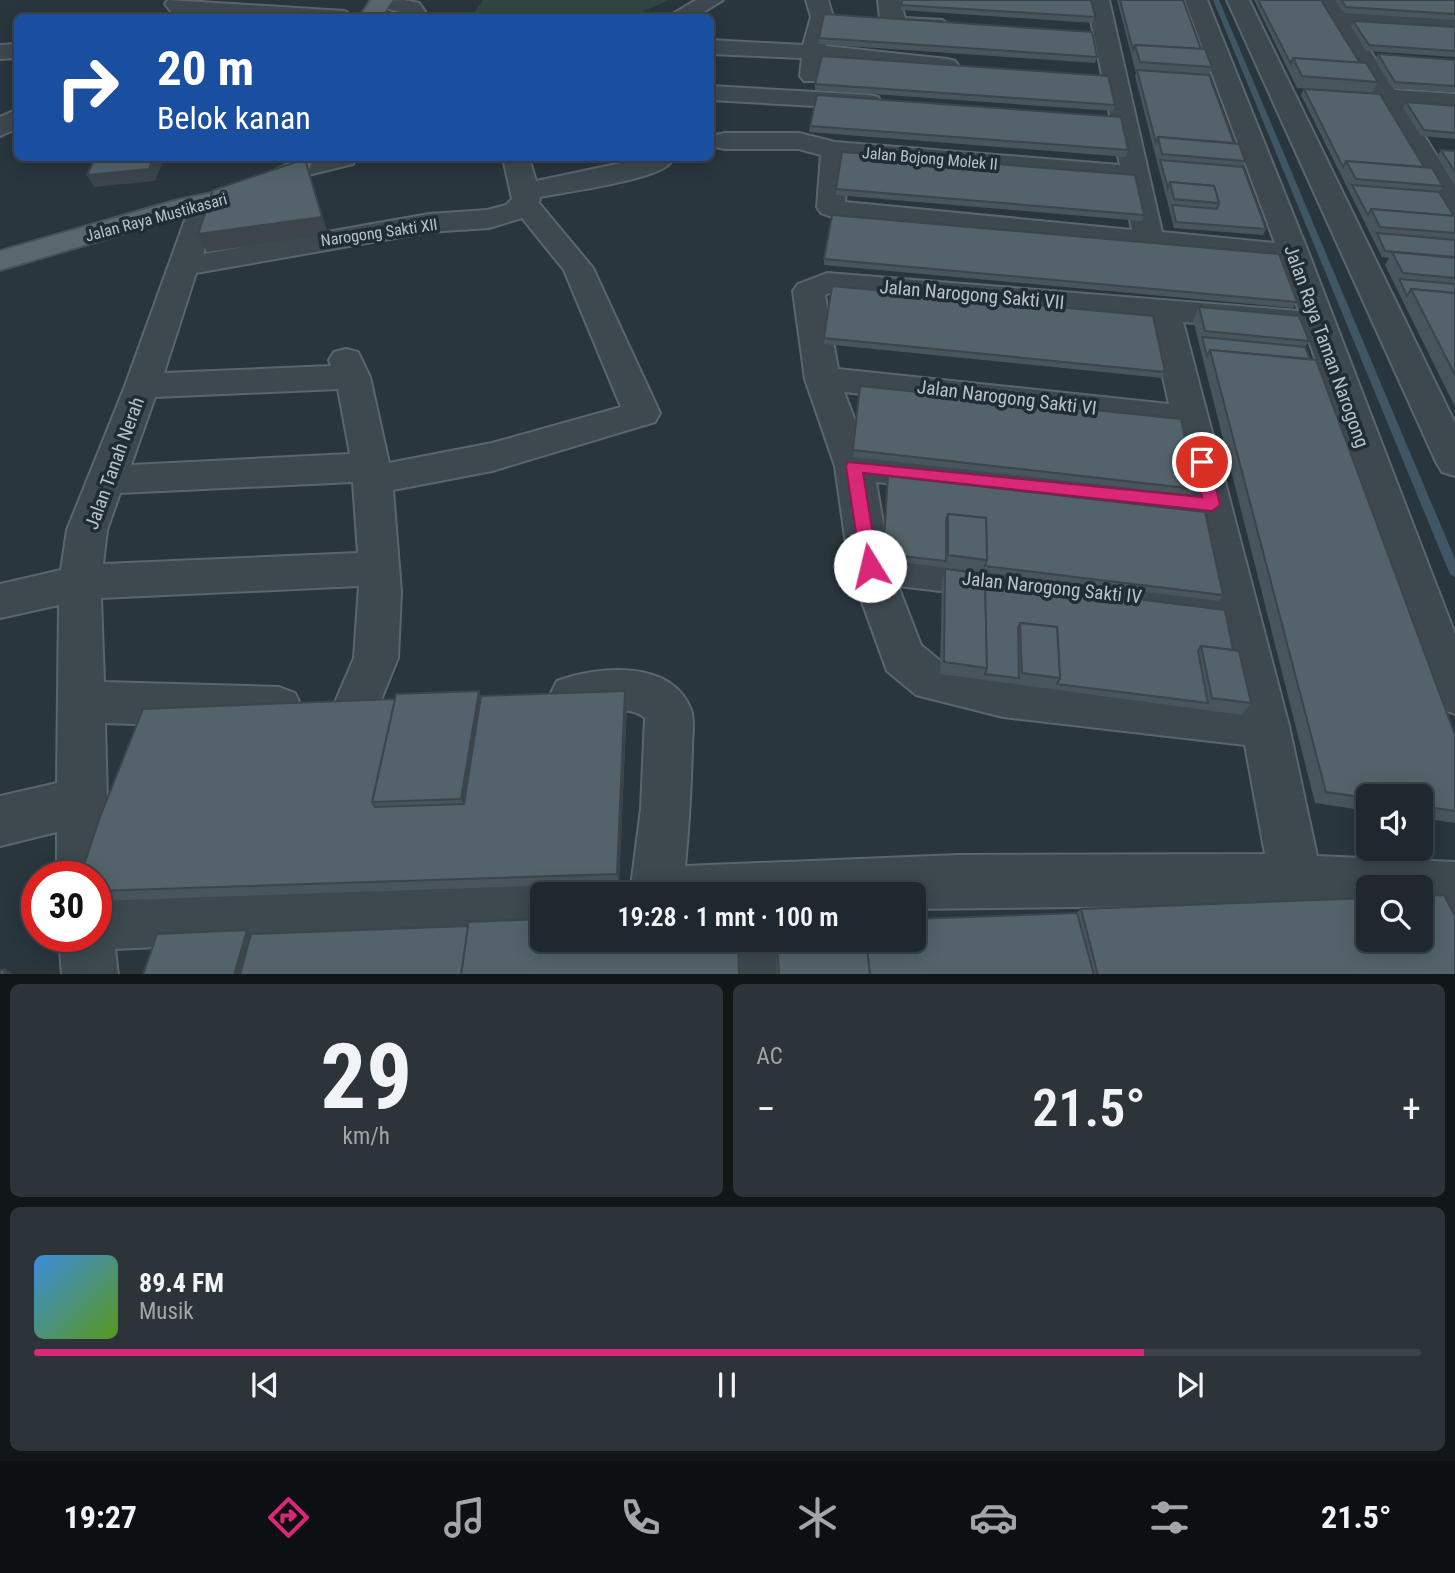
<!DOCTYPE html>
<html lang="id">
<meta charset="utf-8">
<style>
:root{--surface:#1f282e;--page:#2c343a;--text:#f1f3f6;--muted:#a1a6aa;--line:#3c444a;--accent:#db2777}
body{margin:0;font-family:"Roboto Condensed",sans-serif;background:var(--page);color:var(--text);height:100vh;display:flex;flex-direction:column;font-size:26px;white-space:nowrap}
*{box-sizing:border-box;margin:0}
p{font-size:23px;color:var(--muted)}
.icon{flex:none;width:38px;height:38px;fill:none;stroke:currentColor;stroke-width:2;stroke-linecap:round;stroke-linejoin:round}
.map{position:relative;height:974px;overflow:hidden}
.side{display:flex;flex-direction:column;gap:10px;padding:10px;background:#111619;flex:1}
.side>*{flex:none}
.hud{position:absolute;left:14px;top:14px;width:700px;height:147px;border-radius:10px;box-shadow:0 4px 18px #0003,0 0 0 2px var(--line);background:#1a4fa0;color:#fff;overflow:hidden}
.buttons{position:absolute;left:1356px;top:784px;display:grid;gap:14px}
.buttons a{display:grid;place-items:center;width:77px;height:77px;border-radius:10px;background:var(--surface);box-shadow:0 4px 18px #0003,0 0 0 2px var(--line);font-size:35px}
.speed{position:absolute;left:21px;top:861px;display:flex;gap:14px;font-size:35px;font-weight:700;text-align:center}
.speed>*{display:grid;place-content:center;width:91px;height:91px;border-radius:50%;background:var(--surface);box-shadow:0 4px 18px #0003,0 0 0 2px var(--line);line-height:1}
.speed .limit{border:10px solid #d22;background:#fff;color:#111}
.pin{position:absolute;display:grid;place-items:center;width:60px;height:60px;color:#fff;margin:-30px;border:4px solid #fff;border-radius:50%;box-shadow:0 2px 7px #0007}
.me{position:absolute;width:77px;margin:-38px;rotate:351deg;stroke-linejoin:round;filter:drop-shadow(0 0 5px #0008)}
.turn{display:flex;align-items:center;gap:24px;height:147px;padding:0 28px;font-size:32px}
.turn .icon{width:91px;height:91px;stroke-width:2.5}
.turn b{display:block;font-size:49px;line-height:60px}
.big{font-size:52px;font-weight:600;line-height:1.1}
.side .card{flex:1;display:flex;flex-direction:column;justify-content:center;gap:10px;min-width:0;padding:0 24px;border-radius:10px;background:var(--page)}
.side .dial{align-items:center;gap:0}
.dial b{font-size:91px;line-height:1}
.song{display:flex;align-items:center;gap:21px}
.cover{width:84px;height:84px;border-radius:10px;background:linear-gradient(135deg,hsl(210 70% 55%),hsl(90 70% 35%))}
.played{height:7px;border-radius:4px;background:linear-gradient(90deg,var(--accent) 80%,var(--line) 80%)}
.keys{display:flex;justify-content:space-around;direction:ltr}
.heat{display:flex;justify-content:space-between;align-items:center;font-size:38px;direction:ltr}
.side .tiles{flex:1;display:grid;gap:10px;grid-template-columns:1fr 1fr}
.card:last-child{grid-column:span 2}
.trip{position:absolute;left:530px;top:882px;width:396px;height:70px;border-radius:10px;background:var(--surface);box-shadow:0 4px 18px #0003,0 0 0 2px var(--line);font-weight:600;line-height:70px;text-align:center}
.tabs{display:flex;height:112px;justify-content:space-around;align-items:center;background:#0c1012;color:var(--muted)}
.tabs .icon{width:49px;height:49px}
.tabs .on{color:var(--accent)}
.tabs b{font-size:32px;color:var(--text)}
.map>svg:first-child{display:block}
.green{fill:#314642}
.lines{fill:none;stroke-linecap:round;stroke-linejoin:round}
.stream{fill:#3f5664;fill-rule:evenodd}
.minor-casing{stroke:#5a656c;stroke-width:4}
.major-casing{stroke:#465158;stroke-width:4}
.minor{fill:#3d484f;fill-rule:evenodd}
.major{fill:#5b676e;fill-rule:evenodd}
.wall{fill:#48555c}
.shaded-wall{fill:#3b454b}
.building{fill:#54636b;stroke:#3b454b;stroke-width:2}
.route{fill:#db2777;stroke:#8e194d;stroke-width:2}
.labels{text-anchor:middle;stroke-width:7;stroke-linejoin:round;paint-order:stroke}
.far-street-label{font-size:16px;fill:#b9c2c9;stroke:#212d34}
.street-label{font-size:19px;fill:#b9c2c9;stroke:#212d34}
</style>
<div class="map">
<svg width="1455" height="975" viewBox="0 0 1455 975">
<rect width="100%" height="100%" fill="#29363e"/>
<polygon class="green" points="483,0 668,0 632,17 471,17"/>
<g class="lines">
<polygon class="stream" points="1213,0 1219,0 1455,559 1455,577 1451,575 1449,572"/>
<defs>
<g id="minor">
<polygon points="168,0 345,11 355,18 181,15 173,14 165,4"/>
<polygon points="404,0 419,3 426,13 423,18 401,18 404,13 374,5 370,1"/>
<polygon points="696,0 723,0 694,18 666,18"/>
<polygon points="806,0 828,0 833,17 826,46 947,59 955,61 959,66 955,71 947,73 825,60 820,81 804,81 800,76 802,58 710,54 710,40 803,45 811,17"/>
<path d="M878,0H900L905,18L942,20L953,27C943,41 890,32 880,18Z"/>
<path d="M1087,0H1109L1162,232L1275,243L1185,0H1207L1309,254L1455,634V714L1439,708L1432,694L1306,332L1183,322L1289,726L1317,856L1455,862V914L1421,913V887H1368V910L1157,906L914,909V894H630L641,809L645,718C624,701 597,718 573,715C568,715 562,711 557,709L550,695L557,681C598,666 672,659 691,710C695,720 692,736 692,747C691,787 689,826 685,866L958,855L1265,854L1245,745L1003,717L916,695L887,671L849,566L835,466L805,379L793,291L798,284L827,273L1299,311L1282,262L837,219L821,213L817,207L821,155L799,149H725L716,147L712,141L716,135L725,133H799L835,142L1120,165ZM848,159L1123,182L1132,230L845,202ZM832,292L1150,319L1169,404L838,369L825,295ZM844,392L1175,429L1188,487L868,454ZM876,482L1194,517L1210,587L888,551ZM898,586L1218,623L1236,702L1003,677L944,664L921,645Z"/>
<polygon points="1227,0 1249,0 1455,423 1455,476 1442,472 1436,462"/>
<polygon points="1317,0 1339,0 1345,10 1455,17 1455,31 1353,24 1395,90 1455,94 1455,108 1405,105 1455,185 1455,217 1445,214 1441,208 1379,104 1360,101 1357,96 1360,91 1370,89"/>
<polygon points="18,44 18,58 0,59 0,45"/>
<polygon points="710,86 869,95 878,97 881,102 878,107 869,109 710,100"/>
<polygon points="18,109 18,128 0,136 0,117"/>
<polygon points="314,158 357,158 353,164 296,178 286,176 282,170 286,164"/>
<path d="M503,158H529L536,181L645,158H668L671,162C659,180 565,192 540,197L539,203L593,268L660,413L655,422L492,471L393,490L401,592L398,658L372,722L356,728L340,722L333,707L354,658L359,586L101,598L104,682L279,687L295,693L302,708L295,723L279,729L105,723L109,877L99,897L542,874L561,882L566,894H542V928L115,949L118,975H62L59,936H96V877H57V832L0,846V796L57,783L59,605L0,618V584L61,570L67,530L125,386L185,220L218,192L228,190L238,192L242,198L212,224L203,254L429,214L487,210L506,205L512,199ZM522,218L564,270L621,407L492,443L389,463L370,377L358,352L346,349L334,352L329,360L331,366L164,373L196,273L429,232L489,228ZM338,389L350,454L131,465L155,397ZM353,482L358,553L103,564L107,530L120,493Z"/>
<polygon points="731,940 785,940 787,975 731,975"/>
</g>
<g id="major">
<polygon points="371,0 393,0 380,18 359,18"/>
<polygon points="288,158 314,158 306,176 263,198 190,214 0,270 0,251 174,201 244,186 285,165"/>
</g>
</defs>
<use href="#minor" class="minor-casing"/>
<use href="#major" class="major-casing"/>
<use href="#minor" class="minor"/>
<use href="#major" class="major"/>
</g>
<g class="wall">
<polygon points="902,0 1095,17 1093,23 901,10"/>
<polygon points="1117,0 1183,0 1201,49 1212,67 1209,75 1234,143 1245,161 1243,167 1266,229 1263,235 1174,228 1135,76 1136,73"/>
<polygon points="1254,0 1321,0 1360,63 1378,82 1372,93 1297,88"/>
<polygon points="1335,0 1455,0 1455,20 1344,13"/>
<polygon points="1353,21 1455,27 1455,57 1366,51 1351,26"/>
<polygon points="819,38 1097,57 1095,63 818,44"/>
<polygon points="1378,54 1455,60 1455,92 1392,88 1375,60"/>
<polygon points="815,84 1115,105 1113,111 815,90"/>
<polygon points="1304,89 1424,167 1443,186 1439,192 1455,216 1455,407 1385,265 1389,258 1382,257 1301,95"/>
<polygon points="1406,102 1455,106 1455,139 1421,136 1403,108"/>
<polygon points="810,126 1128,150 1126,157 809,132"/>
<polygon points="1441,150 1455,151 1455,184 1437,156"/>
<polygon points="836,189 1144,215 1142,221 836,195"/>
<polygon points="824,259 1297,302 1293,308 824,265"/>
<polygon points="832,286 1165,372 1162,378 824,344"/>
<polygon points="1199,307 1309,341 1305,347 1455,735 1455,823 1421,818 1421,796 1368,796 1368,811 1315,803 1193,320"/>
<polygon points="860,386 1196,489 1193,495 853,457"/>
<polygon points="888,476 1223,595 1219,601 882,560"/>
<polygon points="945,569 1233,650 1251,703 1242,715 940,674 942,581"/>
<polygon points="625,691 627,703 619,883 96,901 96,877 481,696"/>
<polygon points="1081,909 1455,975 777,975 775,940 914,940 1077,913"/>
</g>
<g class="shaded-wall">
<polygon points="153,158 164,158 155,181 94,187 87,175"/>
<polygon points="305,159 328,234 207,252 198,234"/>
<polygon points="479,691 485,708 469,814 461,799"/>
<polygon points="625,691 627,703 619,883 617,874"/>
<polygon points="247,930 261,943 252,975 234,975"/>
<polygon points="5,969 15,975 4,975"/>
</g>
<g class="building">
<polygon points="902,0 1091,0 1095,17 901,5"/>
<polygon points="1120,0 1183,0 1201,49 1135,45 1133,50"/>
<polygon points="1258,0 1321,0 1360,63 1293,58 1291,64"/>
<polygon points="1341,0 1455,0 1455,14 1346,7"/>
<polygon points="824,14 1092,32 1097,57 819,38"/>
<polygon points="1353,21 1455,27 1455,51 1369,45"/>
<polygon points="1135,45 1205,49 1212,67 1140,62"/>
<polygon points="1378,54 1455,60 1455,86 1395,82"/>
<polygon points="822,56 1108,76 1115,105 815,84"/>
<polygon points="1293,58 1366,63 1378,82 1302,76"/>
<polygon points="1137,70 1209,75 1234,143 1158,137 1156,143"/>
<polygon points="1304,89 1380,94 1424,167 1346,161 1343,167"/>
<polygon points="817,95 1121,117 1128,150 810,126"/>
<polygon points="1406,102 1455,106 1455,133 1424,130"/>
<polygon points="1158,137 1239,144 1245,161 1162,154"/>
<polygon points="1441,150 1455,151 1455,172"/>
<polygon points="842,152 1135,175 1144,215 836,189"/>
<polygon points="95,158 153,158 149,169 87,175"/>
<polygon points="305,159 322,217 198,234 213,190"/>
<polygon points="1160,160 1243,167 1266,229 1176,222 1172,205 1217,209 1219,203 1214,186 1170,182 1168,188"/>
<polygon points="1346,161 1432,168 1443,186 1356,179"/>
<polygon points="1170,182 1214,186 1219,203 1174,199"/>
<polygon points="1352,185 1439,192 1454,216 1371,209 1368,215"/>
<polygon points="1371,209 1455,216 1455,233 1380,227"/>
<polygon points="832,215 1279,254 1297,302 824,259"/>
<polygon points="1377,233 1455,240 1455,257 1385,251"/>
<polygon points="1392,252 1455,258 1455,278 1403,273"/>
<polygon points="1399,279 1455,284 1455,293 1411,289 1407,296"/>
<polygon points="832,286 1153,316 1165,372 824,338"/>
<polygon points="1411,289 1455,293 1455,375"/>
<polygon points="1199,307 1299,316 1309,341 1205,331"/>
<polygon points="1202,337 1305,347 1310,359 1210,350 1207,356"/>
<polygon points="1210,350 1316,360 1455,735 1455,811 1421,806 1421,796 1368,796 1368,798 1326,792"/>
<polygon points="860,386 1181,419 1196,489 853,450"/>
<polygon points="888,476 1205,512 1223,595 985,566 987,560 986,518 948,514 946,520 946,561 883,554"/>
<polygon points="948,514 986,518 987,560 948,555"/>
<polygon points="945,569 985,574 987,668 944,662"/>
<polygon points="985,580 1225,610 1233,650 1201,646 1198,651 1208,703 1057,684 1060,678 1057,627 1020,623 1018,628 1019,678 985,674 987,668"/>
<polygon points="1020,623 1057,627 1060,678 1022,673"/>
<polygon points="1201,646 1239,651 1251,703 1212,698"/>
<polygon points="479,691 461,799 372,802 396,694"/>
<polygon points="625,691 617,874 96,891 96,877 80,877 100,817 143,709 395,699 372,802 375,807 464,804 481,696"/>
<polygon points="1444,895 1455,916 1455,975 1098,975 1081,909 1368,898 1368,940 1421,940 1421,896"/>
<polygon points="1077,913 1094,975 870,975 866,940 914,940 914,919"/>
<polygon points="542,919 542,940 738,940 739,975 461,975 468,922"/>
<polygon points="468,926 461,975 240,975 251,934"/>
<polygon points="247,930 234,975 143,975 157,934"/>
<polygon points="777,940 866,940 870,975 779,975"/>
<polygon points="5,969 4,975 0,975 0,970"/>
</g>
<polygon class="route" points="1202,456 1210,462 1220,505 1212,511 863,473 878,566 870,573 861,566 846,466 848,462 1202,497 1194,462"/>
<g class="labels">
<g class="far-street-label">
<text transform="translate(930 158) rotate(5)" y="6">Jalan Bojong Molek II</text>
<text transform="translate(156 217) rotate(-15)" y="6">Jalan Raya Mustikasari</text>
<text transform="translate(379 232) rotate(-8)" y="6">Narogong Sakti XII</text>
</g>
<g class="street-label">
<text transform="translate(972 294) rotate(5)" y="7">Jalan Narogong Sakti VII</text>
<text transform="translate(1327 346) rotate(70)" y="7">Jalan Raya Taman Narogong</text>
<text transform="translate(1007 397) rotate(7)" y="7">Jalan Narogong Sakti VI</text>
<text transform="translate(114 463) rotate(-70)" y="7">Jalan Tanah Nerah</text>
<text transform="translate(1052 587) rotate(6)" y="7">Jalan Narogong Sakti IV</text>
</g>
</g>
</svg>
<div class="buttons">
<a><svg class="icon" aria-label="sound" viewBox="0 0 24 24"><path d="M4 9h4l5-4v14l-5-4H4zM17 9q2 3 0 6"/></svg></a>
<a><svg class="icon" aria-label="search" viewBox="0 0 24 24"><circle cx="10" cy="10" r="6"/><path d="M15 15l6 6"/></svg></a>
</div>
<div class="speed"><div class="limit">30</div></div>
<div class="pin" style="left:1202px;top:462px;background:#d93025"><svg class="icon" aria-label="arrive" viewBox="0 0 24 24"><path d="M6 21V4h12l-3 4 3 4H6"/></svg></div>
<svg class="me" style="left:870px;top:566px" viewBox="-20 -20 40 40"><circle r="19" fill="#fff"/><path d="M0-13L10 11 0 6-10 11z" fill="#db2777"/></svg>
<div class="trip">19:28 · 1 mnt · 100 m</div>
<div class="hud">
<div class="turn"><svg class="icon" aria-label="right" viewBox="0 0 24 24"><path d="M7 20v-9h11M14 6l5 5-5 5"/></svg><div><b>20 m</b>Belok kanan</div></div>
</div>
</div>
<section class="side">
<div class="tiles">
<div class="card dial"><b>29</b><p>km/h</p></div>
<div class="card"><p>AC</p>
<div class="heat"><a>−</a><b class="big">21.5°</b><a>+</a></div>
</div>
<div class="card">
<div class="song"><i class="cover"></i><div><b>89.4 FM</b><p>Musik</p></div></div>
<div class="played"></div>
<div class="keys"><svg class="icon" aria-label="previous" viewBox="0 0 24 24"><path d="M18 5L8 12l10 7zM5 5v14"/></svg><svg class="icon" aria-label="pause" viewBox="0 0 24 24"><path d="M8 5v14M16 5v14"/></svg><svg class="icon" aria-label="next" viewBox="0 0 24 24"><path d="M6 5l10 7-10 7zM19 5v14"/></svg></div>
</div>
</div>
</section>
<nav class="tabs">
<b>19:27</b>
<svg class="icon on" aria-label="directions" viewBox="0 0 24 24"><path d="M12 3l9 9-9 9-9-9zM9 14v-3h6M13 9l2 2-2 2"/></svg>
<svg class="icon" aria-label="music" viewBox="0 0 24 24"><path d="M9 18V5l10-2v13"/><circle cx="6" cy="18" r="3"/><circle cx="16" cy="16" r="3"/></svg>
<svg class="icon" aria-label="phone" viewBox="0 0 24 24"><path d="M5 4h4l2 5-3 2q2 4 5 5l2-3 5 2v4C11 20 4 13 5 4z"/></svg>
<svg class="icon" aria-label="climate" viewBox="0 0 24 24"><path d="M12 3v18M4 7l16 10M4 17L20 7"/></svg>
<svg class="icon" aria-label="car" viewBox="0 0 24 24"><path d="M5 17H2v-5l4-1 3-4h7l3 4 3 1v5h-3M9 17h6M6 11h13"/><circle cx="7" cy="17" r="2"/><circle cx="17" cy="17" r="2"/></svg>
<svg class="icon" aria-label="filters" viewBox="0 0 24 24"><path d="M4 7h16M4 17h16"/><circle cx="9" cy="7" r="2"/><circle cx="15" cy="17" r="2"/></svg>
<b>21.5°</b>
</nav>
